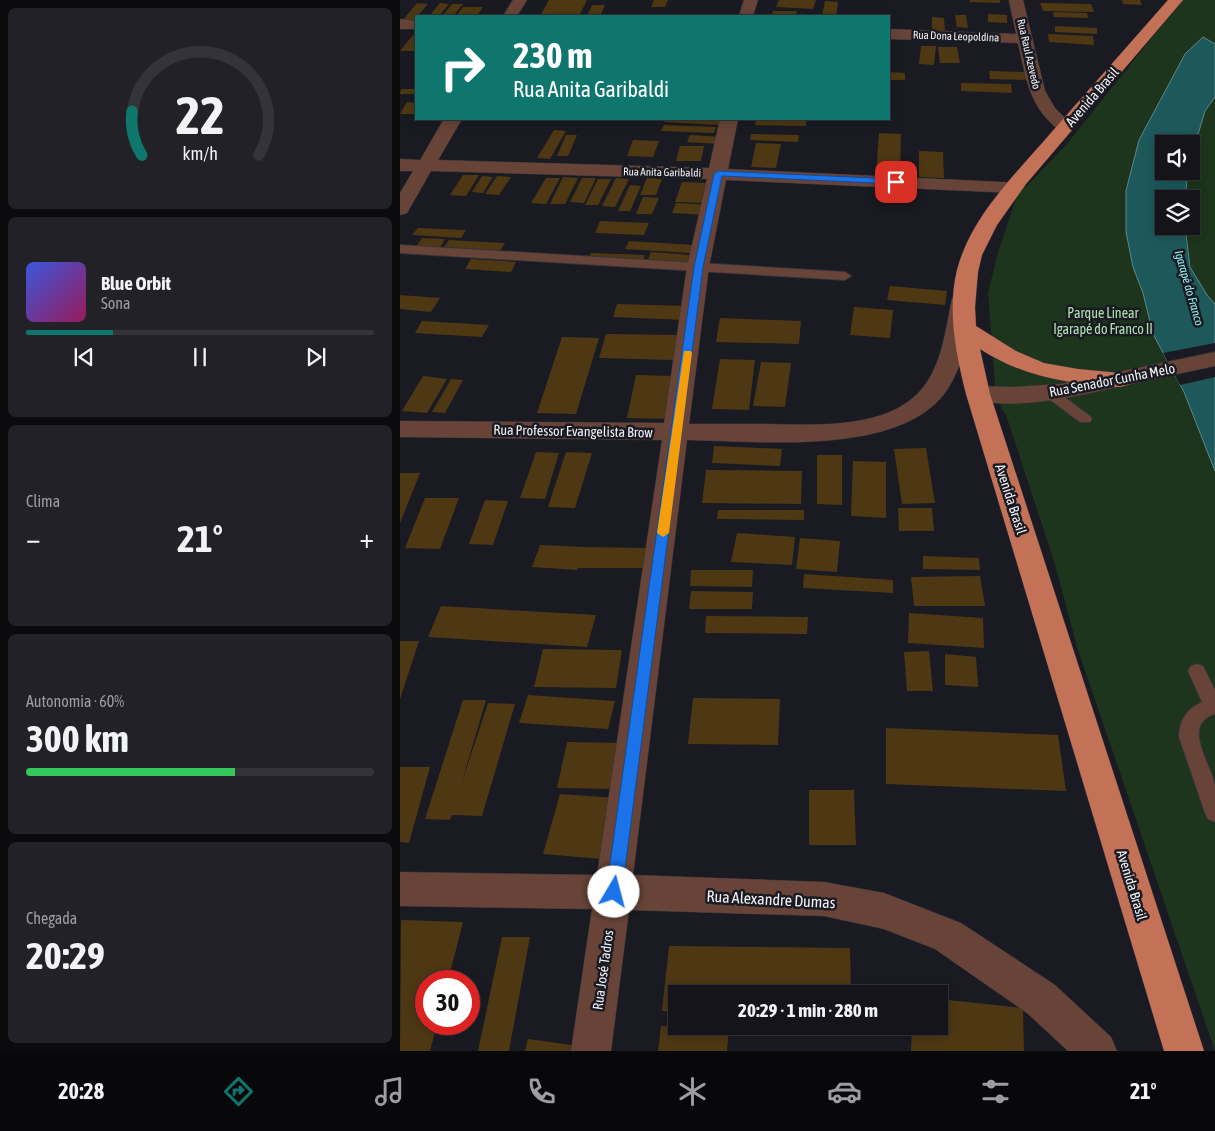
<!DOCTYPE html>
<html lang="pt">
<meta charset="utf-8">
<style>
:root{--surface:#14141a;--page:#212127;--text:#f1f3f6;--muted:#9d9ea2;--line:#333339;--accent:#0f766e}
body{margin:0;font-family:"Asap Condensed",sans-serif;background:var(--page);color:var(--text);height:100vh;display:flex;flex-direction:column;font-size:19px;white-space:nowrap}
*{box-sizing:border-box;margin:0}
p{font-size:16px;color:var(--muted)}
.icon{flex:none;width:28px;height:28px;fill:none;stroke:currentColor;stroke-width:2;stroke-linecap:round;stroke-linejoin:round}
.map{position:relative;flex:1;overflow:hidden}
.panel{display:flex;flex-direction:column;gap:8px;padding:8px;background:#0b0b0e;width:400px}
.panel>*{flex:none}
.top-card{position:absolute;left:15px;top:15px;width:475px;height:105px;border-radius:0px;box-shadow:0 2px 12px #0003,0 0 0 1px var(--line);background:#0f766e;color:#fff;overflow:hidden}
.buttons{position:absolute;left:755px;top:135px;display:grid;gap:10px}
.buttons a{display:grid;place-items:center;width:45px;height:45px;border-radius:0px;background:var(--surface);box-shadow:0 2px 12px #0003,0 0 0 1px var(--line);font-size:25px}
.speed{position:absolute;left:15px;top:970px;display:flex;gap:10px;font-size:25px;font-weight:700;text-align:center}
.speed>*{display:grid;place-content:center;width:65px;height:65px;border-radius:50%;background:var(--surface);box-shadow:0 2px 12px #0003,0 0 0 1px var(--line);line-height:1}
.speed .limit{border:8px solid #d22;background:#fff;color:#111}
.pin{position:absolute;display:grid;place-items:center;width:42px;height:42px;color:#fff;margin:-21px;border-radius:10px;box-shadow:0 2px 8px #0006}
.me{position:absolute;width:55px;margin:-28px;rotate:8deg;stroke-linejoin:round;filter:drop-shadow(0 0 4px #0008)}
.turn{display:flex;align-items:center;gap:18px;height:105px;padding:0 15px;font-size:22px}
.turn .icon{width:65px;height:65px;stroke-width:2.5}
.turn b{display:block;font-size:35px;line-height:42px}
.big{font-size:38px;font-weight:700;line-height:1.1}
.panel .tile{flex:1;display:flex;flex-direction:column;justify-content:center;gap:8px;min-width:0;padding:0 18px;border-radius:8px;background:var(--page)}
.panel .dial{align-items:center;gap:0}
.dial svg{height:130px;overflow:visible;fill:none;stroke:var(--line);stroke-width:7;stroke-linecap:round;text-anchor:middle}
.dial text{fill:var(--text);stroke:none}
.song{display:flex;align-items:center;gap:15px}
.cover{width:60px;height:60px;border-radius:8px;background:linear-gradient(135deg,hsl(230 70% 55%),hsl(330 70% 35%))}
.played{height:5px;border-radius:2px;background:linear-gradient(90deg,var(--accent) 25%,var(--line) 25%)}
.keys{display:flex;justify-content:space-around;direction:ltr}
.heat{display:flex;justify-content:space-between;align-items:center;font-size:28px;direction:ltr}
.charge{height:8px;border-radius:4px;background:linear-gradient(90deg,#34c759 60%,var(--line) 0)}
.trip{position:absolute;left:268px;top:985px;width:280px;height:50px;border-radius:0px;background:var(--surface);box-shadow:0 2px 12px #0003,0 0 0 1px var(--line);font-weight:700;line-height:50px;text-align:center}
.menu{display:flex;height:80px;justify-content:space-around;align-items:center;background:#08080a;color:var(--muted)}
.menu .icon{width:35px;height:35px}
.menu .on{color:var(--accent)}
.menu b{font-size:22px;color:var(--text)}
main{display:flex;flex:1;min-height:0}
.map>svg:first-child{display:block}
.green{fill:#1c351c;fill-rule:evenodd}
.water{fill:#1d595b;stroke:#5d878a}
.pier{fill:#1a1a22}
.building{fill:#4e3813}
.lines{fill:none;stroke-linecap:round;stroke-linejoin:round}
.service-casing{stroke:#34343c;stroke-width:2}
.minor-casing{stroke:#34343c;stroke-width:1}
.trunk-casing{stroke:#34343c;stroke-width:1}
.service{fill:#684438;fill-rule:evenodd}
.minor{fill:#684438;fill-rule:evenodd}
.trunk{fill:#c47257;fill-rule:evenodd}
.route{fill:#1a73e8;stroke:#114b97}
.slow{fill:#f59e0b}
.labels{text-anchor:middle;stroke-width:5;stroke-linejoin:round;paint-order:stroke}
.far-street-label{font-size:11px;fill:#f1f1f7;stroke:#1a1a22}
.far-water-label{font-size:12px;font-style:italic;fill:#8eedef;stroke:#1a1a22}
.street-label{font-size:14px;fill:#f1f1f7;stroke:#1a1a22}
.park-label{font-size:14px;fill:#aee2ad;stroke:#1a1a22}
.near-street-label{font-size:16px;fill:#f1f1f7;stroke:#1a1a22}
</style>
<main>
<section class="panel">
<div class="tile dial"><svg viewBox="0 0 100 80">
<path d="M14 69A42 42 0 1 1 86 69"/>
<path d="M14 69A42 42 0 0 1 8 42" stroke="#0f766e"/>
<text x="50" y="56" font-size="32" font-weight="700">22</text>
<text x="50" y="72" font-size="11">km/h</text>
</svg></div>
<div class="tile">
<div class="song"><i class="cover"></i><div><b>Blue Orbit</b><p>Sona</p></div></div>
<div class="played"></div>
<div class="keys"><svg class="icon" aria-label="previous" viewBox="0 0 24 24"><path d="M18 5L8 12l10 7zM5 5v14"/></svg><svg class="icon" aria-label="pause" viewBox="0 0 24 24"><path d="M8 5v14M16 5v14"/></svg><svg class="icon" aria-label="next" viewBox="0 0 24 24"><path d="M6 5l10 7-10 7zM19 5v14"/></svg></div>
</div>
<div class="tile"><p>Clima</p>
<div class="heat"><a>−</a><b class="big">21°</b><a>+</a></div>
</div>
<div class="tile"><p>Autonomia · 60%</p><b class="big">300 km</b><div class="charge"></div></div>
<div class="tile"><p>Chegada</p><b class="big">20:29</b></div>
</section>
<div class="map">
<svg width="815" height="1051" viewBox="0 0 815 1051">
<rect width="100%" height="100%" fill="#1a1a22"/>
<path class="green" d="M782,0H815V1051L677,647L654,561L606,415L596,399L588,293L597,256L617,196L666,145ZM764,144H791V171H764ZM764,199H791V226H764Z"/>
<polygon class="water" points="803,37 815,44 815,97 805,111 791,158 791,144 764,144 764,171 788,171 785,199 764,199 764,226 785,226 790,267 807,295 815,304 815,471 784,392 753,334 743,293 733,267 726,232 726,191 739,140 785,54"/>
<polygon class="pier" points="815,343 815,377 780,385 763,353"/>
<g class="building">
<polygon points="149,0 187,0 179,16 140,16"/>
<polygon points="254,0 268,0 265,7 251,7"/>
<polygon points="379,0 416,0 413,9 376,7"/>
<polygon points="570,0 600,0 600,3 570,2"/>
<polygon points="722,0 740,0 742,5 723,4"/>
<polygon points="425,1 438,2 436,16 422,16"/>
<polygon points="17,3 28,4 13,21 2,21"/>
<polygon points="40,3 49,4 39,16 29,16"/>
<polygon points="640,3 691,4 694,12 643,11"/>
<polygon points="52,4 63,4 53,16 42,16"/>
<polygon points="192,5 205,5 200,16 187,16"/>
<polygon points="63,7 83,7 77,16 56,16"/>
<polygon points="373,11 397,11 396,16 371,16"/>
<polygon points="653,12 687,13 688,18 654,17"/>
<polygon points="588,14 607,15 607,23 588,22"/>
<polygon points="555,15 566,15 568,28 557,27"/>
<polygon points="532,17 544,18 545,32 532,32"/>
<polygon points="655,26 697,28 697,34 655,32"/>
<polygon points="648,34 693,36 694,45 649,42"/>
<polygon points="13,35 16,35 16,51 0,51"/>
<polygon points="521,46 536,46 534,65 519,64"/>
<polygon points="538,47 557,47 560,63 540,63"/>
<polygon points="589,71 627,72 629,80 590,79"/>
<polygon points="489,72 505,73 505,80 489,80"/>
<polygon points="561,83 611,84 612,93 561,91"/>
<polygon points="1,89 16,89 16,94 0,94"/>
<polygon points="7,102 16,103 16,114 0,114"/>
<polygon points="265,119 324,119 322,125 264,122"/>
<polygon points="356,119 406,119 406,126 355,125"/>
<polygon points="264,125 316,127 314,133 261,131"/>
<polygon points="154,130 166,131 150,159 137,158"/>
<polygon points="479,133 501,134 500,174 476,174"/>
<polygon points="351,134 399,135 398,142 350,140"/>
<polygon points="166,135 177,135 168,156 157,156"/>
<polygon points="290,135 323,137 320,144 287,142"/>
<polygon points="233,140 259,141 253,157 227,156"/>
<polygon points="356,143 381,144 376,168 351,167"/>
<polygon points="280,146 304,146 301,161 276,161"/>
<polygon points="519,151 543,152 544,178 519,177"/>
<polygon points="63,175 79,175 66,196 50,195"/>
<polygon points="82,176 93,177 83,193 72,192"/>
<polygon points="97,176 111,177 99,195 85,194"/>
<polygon points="163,177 178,178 165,204 150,204"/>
<polygon points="146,178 160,178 146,204 131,203"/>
<polygon points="182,178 196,178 184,203 170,202"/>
<polygon points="216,178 229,179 215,207 202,206"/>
<polygon points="247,178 262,179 256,195 240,195"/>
<polygon points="198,179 211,179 198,205 185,205"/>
<polygon points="282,182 313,183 308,203 275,202"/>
<polygon points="230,185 241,186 230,211 218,211"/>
<polygon points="243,197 259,198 252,214 236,214"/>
<polygon points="276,203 310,205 306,215 272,213"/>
<polygon points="200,221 249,223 244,235 195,233"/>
<polygon points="18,228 66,230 61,238 12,235"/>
<polygon points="22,238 45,239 39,249 15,248"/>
<polygon points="49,240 105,243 100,251 44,247"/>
<polygon points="229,241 294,245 291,253 225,249"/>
<polygon points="251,252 291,255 288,265 247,262"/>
<polygon points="191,253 245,255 242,262 188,259"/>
<polygon points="71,259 116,262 111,272 65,269"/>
<polygon points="490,286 547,291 545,305 487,300"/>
<polygon points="0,295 40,298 31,312 0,309"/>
<polygon points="217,304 288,306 285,320 213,317"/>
<polygon points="454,307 493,310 490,338 450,335"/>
<polygon points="320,318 401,321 399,344 316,342"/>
<polygon points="22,321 89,325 82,337 15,333"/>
<polygon points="206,334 279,335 274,360 199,358"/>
<polygon points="162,337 199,338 176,414 137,413"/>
<polygon points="320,359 355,360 349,410 312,409"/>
<polygon points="361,362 391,363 385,407 353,406"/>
<polygon points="236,375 276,376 269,419 227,418"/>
<polygon points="23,376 47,379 27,413 2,411"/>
<polygon points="51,379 63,380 45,413 32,412"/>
<polygon points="314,446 382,449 380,466 312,463"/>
<polygon points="526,448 535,503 502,504 494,449"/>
<polygon points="136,452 159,453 145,499 120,498"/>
<polygon points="166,452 192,453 175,508 148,507"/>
<polygon points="417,455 442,455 442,505 417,504"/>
<polygon points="453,461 486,462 486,518 451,516"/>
<polygon points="306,470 402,471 401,504 302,503"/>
<polygon points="0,473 20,473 0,523"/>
<polygon points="25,498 59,498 40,549 5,548"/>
<polygon points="85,500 108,501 93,545 69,544"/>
<polygon points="498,508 532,508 534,531 499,531"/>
<polygon points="318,510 404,510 404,520 317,519"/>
<polygon points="337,533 395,537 392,565 331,562"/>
<polygon points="400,538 440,541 437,572 396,569"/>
<polygon points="140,545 183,547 249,548 246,568 178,568 177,570 132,567"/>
<polygon points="523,556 579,558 580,570 523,569"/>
<polygon points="291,570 353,570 352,587 290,586"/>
<polygon points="404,574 493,580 493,593 403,588"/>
<polygon points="580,576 585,606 514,606 511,577"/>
<polygon points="291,591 353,592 352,609 289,609"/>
<polygon points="41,606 196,615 187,647 28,637"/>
<polygon points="509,613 583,618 584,648 508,643"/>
<polygon points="306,616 408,617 407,634 305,633"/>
<polygon points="0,641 19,641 0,699"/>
<polygon points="143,649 222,650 216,688 134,687"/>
<polygon points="529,651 533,691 507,691 504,652"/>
<polygon points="545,654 576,657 578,687 545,685"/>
<polygon points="128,695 215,701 208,729 119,723"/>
<polygon points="293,698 380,699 378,745 288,744"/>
<polygon points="63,700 86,700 61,785 88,703 115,704 82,816 52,815 50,820 25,819"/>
<polygon points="486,728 658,735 666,791 486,784"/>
<polygon points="167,742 227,743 220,789 157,788"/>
<polygon points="0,767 30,767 9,843 0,842"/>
<polygon points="409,790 454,790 456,845 409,845"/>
<polygon points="160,794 217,798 202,859 143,854"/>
<polygon points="1,920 63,922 48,981 26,981 26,1024 37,1024 30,1051 0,1051"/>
<polygon points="102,937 130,937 109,1051 78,1051"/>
<polygon points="269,946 450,948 451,994 276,994 276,1012 262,1011"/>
<polygon points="539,999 623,1008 624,1051 511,1051 512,1026 539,1026"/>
<polygon points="261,1026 329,1030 327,1051 258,1051"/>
<polygon points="128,1039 186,1047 184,1051 125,1051"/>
</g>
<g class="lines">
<defs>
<g id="service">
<polygon points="0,245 445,272 451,276 445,280 0,253"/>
<polygon points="650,389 655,390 690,416 692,419 690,422 680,422 645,396 643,393 645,390"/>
<path d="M797,664L803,666L815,690V714C780,725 812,764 815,786C815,798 815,811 815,822L808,819L805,813L779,737C779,720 787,709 802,702L788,671L791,666Z"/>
</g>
<g id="minor">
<polygon points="113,0 127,0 117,16 103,16"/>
<polygon points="344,0 358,0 353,16 339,16"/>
<path d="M609,0H623L645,91L655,108L674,127L671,131C661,133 658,130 651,123C628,101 625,73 618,43L489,39V29L616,34Z"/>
<polygon points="0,19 16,21 16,29 0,29"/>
<path d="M44,119H62L38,160L309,168L320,119H338L328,169L621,183L624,187L621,191L614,193L326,180L309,267L289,424C316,424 342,424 369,424C418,425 496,430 527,382C543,358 546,326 552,299L555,294L563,292L571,294L574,299C568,330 565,363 547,390C502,457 359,441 287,440L233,875L424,882L484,893L561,923L655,985L711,1037L717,1051H668L627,1013L535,949L484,929L424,916L229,910L211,1051H171L192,909L0,906V872L197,875L262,440L0,437V421L264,423L287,267L307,179L31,171L7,213L0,215V193L13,171H0V159L20,160Z"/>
<path d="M815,352V366C782,373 750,380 717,387C673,397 614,411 569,399L566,394L569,389L578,386L613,387L660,384Z"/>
</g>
<path id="trunk" d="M768,0H783L626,184L597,225L582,255L578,272L575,307L576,326L616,351L644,363L678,369L720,373L728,375L732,380L728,385L720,387C669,384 623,377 580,349L590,394L804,1051H764L566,394C556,354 547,311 557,270C571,216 615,175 650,134C689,89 729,45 768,0Z"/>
</defs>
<use href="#service" class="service-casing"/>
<use href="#minor" class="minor-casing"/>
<use href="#trunk" class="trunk-casing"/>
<use href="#service" class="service"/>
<use href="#minor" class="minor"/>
<use href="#trunk" class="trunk"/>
</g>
<polygon class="route" points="318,171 496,179 500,182 496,184 322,176 303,267 222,892 219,897 214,899 209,897 206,892 294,267 314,174"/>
<polygon class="slow" points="284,351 291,351 292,353 269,533 263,537 257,533"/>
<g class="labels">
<g class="far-street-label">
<text transform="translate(556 36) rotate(2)" y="4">Rua Dona Leopoldina</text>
<text transform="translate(629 54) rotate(77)" y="4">Rua Raul Azevedo</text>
<text transform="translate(262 172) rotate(1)" y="4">Rua Anita Garibaldi</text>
</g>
<g class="far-water-label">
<text transform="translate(789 288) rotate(74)" y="4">Igarapé do Franco</text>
</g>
<g class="street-label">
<text transform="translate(692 97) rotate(-49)" y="5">Avenida Brasil</text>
<text transform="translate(712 380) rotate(-11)" y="5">Rua Senador Cunha Melo</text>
<text transform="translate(173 431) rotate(1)" y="5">Rua Professor Evangelista Brow</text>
<text transform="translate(611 499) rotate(72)" y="5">Avenida Brasil</text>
<text transform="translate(732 885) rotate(73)" y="5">Avenida Brasil</text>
<text transform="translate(203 970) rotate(-82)" y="5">Rua José Tadros</text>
</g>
<g class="park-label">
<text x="703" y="318">Parque Linear<tspan x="703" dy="16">Igarapé do Franco II</tspan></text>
</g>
<g class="near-street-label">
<text transform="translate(371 899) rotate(3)" y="6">Rua Alexandre Dumas</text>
</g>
</g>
</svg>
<div class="buttons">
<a><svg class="icon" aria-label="sound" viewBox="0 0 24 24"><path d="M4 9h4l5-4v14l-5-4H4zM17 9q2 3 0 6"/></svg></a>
<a><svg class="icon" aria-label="layers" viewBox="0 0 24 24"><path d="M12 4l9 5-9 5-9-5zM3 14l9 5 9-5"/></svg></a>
</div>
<div class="speed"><div class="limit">30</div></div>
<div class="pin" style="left:496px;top:182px;background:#d93025"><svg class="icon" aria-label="arrive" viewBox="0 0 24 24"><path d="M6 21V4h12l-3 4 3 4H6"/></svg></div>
<svg class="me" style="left:214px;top:892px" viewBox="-20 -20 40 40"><circle r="19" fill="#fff"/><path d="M0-13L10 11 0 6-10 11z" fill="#1a73e8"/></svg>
<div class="trip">20:29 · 1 min · 280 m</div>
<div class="top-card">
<div class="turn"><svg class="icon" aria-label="right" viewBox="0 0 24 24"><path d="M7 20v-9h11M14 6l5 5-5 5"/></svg><div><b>230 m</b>Rua Anita Garibaldi</div></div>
</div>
</div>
</main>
<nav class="menu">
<b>20:28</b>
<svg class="icon on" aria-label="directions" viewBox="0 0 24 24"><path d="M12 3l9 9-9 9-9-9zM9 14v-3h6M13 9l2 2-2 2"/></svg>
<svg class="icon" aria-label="music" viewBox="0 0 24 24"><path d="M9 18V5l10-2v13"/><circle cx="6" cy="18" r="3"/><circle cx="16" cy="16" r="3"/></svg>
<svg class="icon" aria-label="phone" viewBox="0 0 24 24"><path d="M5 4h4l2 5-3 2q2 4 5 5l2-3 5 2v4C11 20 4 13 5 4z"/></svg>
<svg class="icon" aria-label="climate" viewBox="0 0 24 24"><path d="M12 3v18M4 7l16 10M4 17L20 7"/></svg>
<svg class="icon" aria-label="car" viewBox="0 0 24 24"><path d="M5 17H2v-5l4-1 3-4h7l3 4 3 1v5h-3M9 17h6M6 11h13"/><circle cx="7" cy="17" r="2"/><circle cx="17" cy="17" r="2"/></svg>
<svg class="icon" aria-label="filters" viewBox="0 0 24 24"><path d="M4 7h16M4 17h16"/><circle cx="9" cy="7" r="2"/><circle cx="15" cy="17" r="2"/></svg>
<b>21°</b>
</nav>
